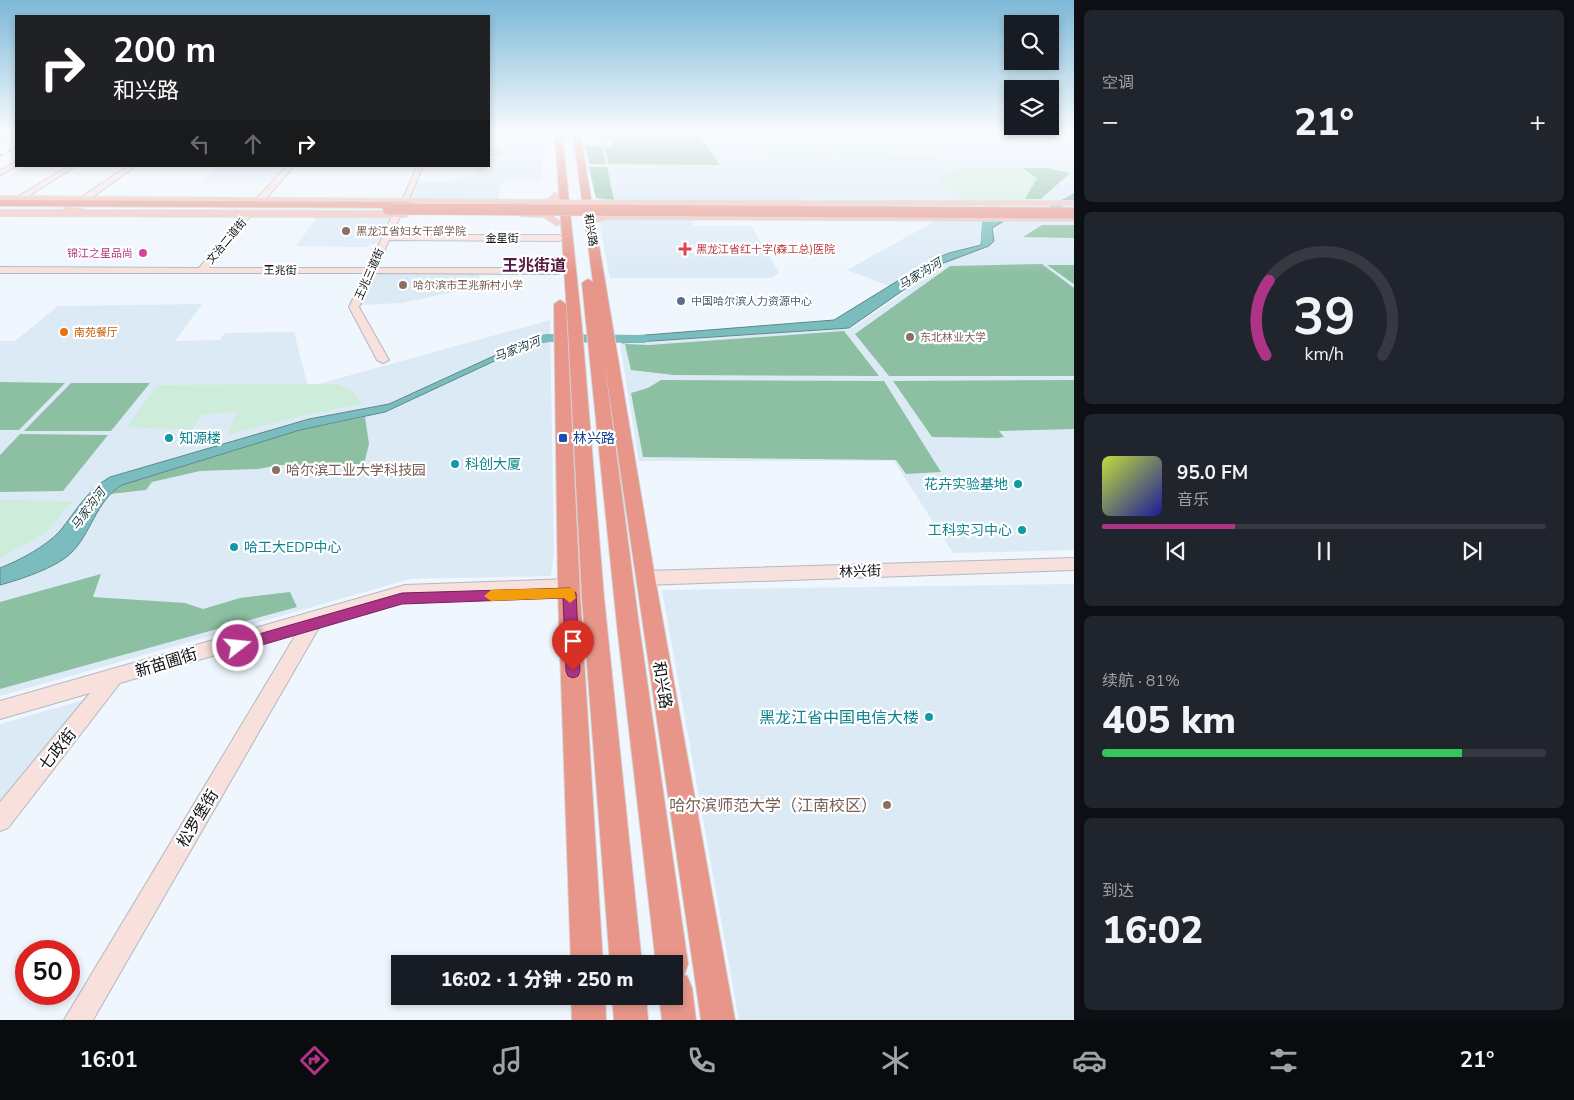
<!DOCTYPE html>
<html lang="zh">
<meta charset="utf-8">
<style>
:root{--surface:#171b24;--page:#20242c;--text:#f1f3f6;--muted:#9ea1a6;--line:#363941;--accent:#af3487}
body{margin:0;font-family:"Nunito Sans","Noto Sans SC",sans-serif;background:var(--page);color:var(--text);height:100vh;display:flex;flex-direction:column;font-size:19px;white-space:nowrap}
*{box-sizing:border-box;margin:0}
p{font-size:16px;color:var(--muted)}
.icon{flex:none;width:28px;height:28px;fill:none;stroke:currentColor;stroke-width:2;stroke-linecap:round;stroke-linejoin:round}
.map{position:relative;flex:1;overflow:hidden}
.details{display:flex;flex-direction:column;gap:10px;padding:10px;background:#0d0f14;width:500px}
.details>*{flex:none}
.hud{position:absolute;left:15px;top:15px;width:475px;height:152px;border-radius:0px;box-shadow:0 2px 8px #0003;background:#202124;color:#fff;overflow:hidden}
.controls{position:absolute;left:1004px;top:15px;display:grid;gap:10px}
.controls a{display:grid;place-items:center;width:55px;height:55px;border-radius:0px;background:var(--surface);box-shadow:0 2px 8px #0003;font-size:25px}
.speed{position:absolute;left:15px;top:940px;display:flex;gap:10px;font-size:25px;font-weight:700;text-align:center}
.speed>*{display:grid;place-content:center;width:65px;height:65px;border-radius:50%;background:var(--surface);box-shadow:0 2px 8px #0003;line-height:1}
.speed .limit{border:8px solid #d22;background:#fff;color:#111}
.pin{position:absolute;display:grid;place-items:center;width:42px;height:42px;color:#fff;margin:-51px -21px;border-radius:50% 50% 50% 0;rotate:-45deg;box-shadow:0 0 5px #0007}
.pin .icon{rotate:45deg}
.me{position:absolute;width:55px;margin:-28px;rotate:74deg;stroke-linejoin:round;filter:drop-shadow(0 0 4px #0008)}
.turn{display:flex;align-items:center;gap:18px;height:105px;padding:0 15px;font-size:22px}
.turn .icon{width:65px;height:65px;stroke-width:2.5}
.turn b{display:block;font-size:35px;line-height:42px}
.lanes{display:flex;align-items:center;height:48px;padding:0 15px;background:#0003;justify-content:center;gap:25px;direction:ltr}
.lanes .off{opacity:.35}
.big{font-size:38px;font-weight:800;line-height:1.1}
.details .widget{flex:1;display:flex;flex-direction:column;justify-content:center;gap:8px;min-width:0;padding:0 18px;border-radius:8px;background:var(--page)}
.details .dial{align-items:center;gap:0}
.dial svg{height:130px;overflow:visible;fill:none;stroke:var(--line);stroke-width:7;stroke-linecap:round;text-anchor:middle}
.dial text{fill:var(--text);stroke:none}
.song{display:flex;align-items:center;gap:15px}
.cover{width:60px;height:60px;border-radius:8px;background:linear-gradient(135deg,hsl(70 70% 55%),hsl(240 70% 35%))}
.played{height:5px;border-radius:2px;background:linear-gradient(90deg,var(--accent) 30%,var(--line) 30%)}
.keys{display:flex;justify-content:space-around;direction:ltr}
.heat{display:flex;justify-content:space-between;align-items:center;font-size:28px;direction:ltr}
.charge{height:8px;border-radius:4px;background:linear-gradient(90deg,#34c759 81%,var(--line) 0)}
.trip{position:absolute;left:391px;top:955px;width:292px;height:50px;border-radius:0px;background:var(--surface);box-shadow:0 2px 8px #0003;font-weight:800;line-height:50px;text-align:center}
.dock{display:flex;height:80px;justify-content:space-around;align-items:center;background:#090b0e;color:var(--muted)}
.dock .icon{width:35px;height:35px}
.dock .active{color:var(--accent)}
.dock b{font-size:22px;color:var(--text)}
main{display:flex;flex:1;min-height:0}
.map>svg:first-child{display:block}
.built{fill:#dceaf6}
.green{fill:#cdecda}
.forest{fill:#8dc0a3}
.water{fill:#7bbdbe;stroke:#5b898b}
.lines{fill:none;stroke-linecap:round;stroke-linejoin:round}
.river{fill:#7bbdbe;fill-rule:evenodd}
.secondary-casing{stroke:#b2b9c0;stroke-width:2}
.primary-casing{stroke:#d4d4d5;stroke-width:2}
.highway-casing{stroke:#d4d4d5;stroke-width:2}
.secondary{fill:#f8e0dc;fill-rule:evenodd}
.primary{fill:#f1c0b8;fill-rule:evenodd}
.highway{fill:#e79689;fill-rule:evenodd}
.rail{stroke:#5b5f63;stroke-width:1;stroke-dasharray:4 4;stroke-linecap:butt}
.primary-bridge-casing{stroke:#d4d4d5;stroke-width:11;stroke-linecap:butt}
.highway-bridge-casing{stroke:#d4d4d5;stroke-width:12;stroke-linecap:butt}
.primary-bridge{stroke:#f1c0b8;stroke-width:9}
.highway-bridge{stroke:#e79689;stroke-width:11}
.route{fill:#af3487;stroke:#722258}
.slow{fill:#f59e0b}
.education-dot{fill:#8d6e63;stroke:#fff;stroke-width:2}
.health-dot{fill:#e0444e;stroke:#fff;stroke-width:2}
.hotel-dot{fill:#d1479c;stroke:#fff;stroke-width:2}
.service-dot{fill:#5c6f8a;stroke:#fff;stroke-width:2}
.food-dot{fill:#e8710a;stroke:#fff;stroke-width:2}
.culture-dot{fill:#0f9aa8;stroke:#fff;stroke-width:2}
.transit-dot{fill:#1a4fb4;stroke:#fff;stroke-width:2}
.labels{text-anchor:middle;stroke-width:4.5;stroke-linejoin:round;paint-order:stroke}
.far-street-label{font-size:11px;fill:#0f1113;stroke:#fff}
.far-education-label{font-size:11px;fill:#785e54;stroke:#fff;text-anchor:start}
.far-health-label{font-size:11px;fill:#be3a42;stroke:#fff;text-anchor:start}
.far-hotel-label{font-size:11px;fill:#b23c85;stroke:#fff;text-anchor:end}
.far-service-label{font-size:11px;fill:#4e5e75;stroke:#fff;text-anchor:start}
.far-food-label{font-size:11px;fill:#c56008;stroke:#fff;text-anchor:start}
.far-water-label{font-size:12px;font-style:italic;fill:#173839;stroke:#fff}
.culture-label{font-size:14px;fill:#0d838f;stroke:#fff;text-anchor:start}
.transit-label{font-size:14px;fill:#164399;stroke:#fff;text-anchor:start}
.education-label{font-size:14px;fill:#785e54;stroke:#fff;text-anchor:start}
.street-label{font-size:14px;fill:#0f1113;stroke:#fff}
.far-district-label{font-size:16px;font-weight:bold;fill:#551a41;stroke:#fff}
.near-street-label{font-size:16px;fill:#0f1113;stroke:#fff}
.near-culture-label{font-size:16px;fill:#0d838f;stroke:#fff;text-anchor:end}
.near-education-label{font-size:16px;fill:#785e54;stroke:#fff;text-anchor:end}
</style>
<main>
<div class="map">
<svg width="1074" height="1020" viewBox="0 0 1074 1020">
<rect width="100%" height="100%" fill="#eff6fd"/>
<g class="built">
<polygon points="489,133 543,133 542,180 502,181 498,200 408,200 416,181 448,181 475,174 477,166 489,166"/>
<polygon points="583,133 1074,133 1074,550 953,553 894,461 639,461 620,344 852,328 905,292 847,270 935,221 1006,221 979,202 601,200 594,195"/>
<polygon points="218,166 287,166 273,182 202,182"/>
<polygon points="317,217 391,217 378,244 369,244 367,247 296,246"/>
<polygon points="613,219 691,219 694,226 751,226 779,272 772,278 610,278 599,221"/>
<polygon points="480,273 477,287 402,303 359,305 373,274"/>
<polygon points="202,304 175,341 220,340 225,333 294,332 308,387 550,320 554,553 551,576 410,579 0,696 0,341 15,341 58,306"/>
<polygon points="1074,584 1074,1020 739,1020 662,590"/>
<polygon points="87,699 0,804 0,724"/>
</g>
<g class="green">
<polygon points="748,133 800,133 799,135 804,135 829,158 800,162 771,158"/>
<path d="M817,133H834L840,138L835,133H844L878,161C863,160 859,148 846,141C841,139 834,139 829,135L842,148L841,145H849L868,161H859L845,149L858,161H849Z"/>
<polygon points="847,133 866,133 873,138 892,138 907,148 887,148 893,154 887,155 930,155 941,163 888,163"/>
<polygon points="956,168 1022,168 1038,178 1025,199 963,199 938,181"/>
<polygon points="336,384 353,391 361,404 296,417 228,435 237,412 201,415 192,430 127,427 157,385"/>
<polygon points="0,500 73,501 44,534 0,558"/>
</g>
<g class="forest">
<polygon points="602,133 697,133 720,165 609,164 604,147 614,147 611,140 603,140"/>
<polygon points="585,145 602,147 606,164 589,164"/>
<polygon points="589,167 607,167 614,200 596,198"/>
<polygon points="1022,168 1047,168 1070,173 1041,199 1025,199 1037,178"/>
<polygon points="1042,225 1074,225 1074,238 1023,237"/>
<polygon points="1042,264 1074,288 1074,376 889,376 855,334 950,266"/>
<polygon points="1047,265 1074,265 1074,284"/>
<polygon points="844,331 879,376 674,375 631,370 625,344 649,345"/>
<polygon points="661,380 884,381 941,472 906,474 896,460 643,457 631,393 648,388"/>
<polygon points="1074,380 1074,429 999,431 1004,437 997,438 932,437 893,381"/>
<polygon points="0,382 65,383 19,430 0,430"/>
<polygon points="71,383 150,383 111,431 24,431"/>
<polygon points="365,417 369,444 364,464 280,465 258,469 200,471 152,482 146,490 110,494 122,485 300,430"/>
<polygon points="20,434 108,435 63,491 0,492 0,455"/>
<polygon points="101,574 93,597 185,603 203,609 240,598 290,592 297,607 0,689 0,602"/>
</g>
<g class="water">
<polygon points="983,221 1004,221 992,228 994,241 989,246 941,264 849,328 622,343 621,337 834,320 930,261 949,253 981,245"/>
<path d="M551,336L552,341L531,344L385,412L300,430L122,485C96,500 91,535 70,554C55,568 19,580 0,585V568C20,560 45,547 60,531C76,511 87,490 110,477L309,419L389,404L520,344Z"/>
</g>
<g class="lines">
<g class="river">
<polygon points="1074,193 1074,200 1055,211 990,224 991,242 986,245 981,242 982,220 1049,207"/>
<polygon points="546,334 645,335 651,339 645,343 546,342 529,346 523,342 525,339"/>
</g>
<defs>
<g id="secondary">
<polygon points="16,134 16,138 0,146 0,142"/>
<polygon points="489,151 502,153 489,155"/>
<polygon points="16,162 17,166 0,175 0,170"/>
<polygon points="68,166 76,166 21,201 14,199"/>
<polygon points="128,166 136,166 87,201 81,201 81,197"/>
<polygon points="287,166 294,166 262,203 256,203 256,199"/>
<polygon points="417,166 423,166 408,201 401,203"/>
<polygon points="246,211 253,213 209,268 368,268 393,214 397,212 401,214 392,235 559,235 563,238 559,241 389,240 377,268 559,268 564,271 559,274 374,273 359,307 389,360 383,363 377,360 349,307 365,273 0,273 0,267 199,268"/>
<polygon points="1074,558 1074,570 645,585 639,583 637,578 639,573 645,571"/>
<polygon points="569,579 575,581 577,586 575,591 569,593 405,599 321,624 93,1020 64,1020 298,631 120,683 8,828 0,831 0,802 90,693 0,719 0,701 405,585"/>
</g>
<g id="primary">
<polygon points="554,193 561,195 556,202 542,204 0,200 0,196 542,200 550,198"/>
<polygon points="780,201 1074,201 1074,205 783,205 779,203"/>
<polygon points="64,207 87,210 406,211 410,214 406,217 0,216 0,210 64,210"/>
<polygon points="523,211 549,213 561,223 557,226 544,217 520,216 519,214"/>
<polygon points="609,213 1074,215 1074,221 609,219 591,223 587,220"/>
</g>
<g id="highway">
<polygon points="555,133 562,133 582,328 604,598 642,964 610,964 582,598 568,328"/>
<polygon points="573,133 580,133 655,578 735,1020 701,1020 604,359 639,625 688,964 684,975 687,976 692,988 696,1020 662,1020 659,996 675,996 675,964 656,964 617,625 582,283 588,279 593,282"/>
<polygon points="0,200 409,202 414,205 409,208 0,206"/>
<polygon points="560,300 566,304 580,593 603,964 571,964 558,593 554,304"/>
<polygon points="571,996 605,996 606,1020 572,1020"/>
<polygon points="612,996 646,996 648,1020 614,1020"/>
</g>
</defs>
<use href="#secondary" class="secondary-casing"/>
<use href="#primary" class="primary-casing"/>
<use href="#highway" class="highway-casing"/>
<use href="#secondary" class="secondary"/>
<use href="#primary" class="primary"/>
<use href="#highway" class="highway"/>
<polyline class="rail" points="0,156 16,148"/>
<defs>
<polyline id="primary-bridge" points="496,205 801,205"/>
<polyline id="highway-bridge" points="388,209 1074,213"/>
</defs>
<use href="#primary-bridge" class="primary-bridge-casing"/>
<use href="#highway-bridge" class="highway-bridge-casing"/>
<use href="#primary-bridge" class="primary-bridge"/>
<use href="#highway-bridge" class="highway-bridge"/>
</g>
<linearGradient id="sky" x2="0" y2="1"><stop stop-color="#7cb8d7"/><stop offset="0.48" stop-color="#f8fbfe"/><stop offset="1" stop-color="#f8fbfe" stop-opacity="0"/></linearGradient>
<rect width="1074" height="275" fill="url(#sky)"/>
<polygon class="route" points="570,588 576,593 580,671 578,676 573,678 568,676 566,671 563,598 402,604 238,652 233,650 231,646 233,642 238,640 402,593"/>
<polygon class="slow" points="570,588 574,589 576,598 570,603 564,598 491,601 484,596 491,590"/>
<g class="education-dot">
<circle cx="346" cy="231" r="5"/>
<circle cx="403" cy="285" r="5"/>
<circle cx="910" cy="337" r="5"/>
<circle cx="276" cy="470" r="5"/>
<circle cx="887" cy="805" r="5"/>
</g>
<path class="health-dot" d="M682.5 241.5h5v5h5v5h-5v5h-5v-5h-5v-5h5z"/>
<circle class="hotel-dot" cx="143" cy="253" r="5"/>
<circle class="service-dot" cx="681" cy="301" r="5"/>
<circle class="food-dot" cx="64" cy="332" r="5"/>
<g class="culture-dot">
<circle cx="169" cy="438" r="5"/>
<circle cx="455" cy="464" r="5"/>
<circle cx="1018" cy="484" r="5"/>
<circle cx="1022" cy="530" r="5"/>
<circle cx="234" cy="547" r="5"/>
<circle cx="929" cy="717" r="5"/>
</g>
<rect class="transit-dot" x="558" y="433" width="10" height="10" rx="2.5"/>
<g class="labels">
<g class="far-street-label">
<text transform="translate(591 230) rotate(81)" y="4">和兴路</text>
<text x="502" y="242">金星街</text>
<text transform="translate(226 241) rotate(-50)" y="4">文治二道街</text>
<text x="280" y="274">王兆街</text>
<text transform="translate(369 274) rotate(-66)" y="4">王兆三道街</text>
</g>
<g class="far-education-label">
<text x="356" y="235">黑龙江省妇女干部学院</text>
<text x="413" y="289">哈尔滨市王兆新村小学</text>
<text x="920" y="341">东北林业大学</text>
</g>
<g class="far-health-label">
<text x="696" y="253">黑龙江省红十字(森工总)医院</text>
</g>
<g class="far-hotel-label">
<text x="133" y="257">锦江之星品尚</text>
</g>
<g class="far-service-label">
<text x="691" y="305">中国哈尔滨人力资源中心</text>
</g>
<g class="far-food-label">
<text x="74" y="336">南苑餐厅</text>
</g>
<g class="far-water-label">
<text transform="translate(920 274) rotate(-31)" y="4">马家沟河</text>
<text transform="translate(517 349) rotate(-21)" y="4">马家沟河</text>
<text transform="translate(88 509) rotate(-53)" y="4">马家沟河</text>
</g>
<g class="culture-label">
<text x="179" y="443">知源楼</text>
<text x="465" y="469">科创大厦</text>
<text x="1008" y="489" text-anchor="end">花卉实验基地</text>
<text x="1012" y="535" text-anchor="end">工科实习中心</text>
<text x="244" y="552">哈工大EDP中心</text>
</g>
<g class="transit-label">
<text x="573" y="443">林兴路</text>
</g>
<g class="education-label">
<text x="286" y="475">哈尔滨工业大学科技园</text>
</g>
<g class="street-label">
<text transform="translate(860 571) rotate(-2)" y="5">林兴街</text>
</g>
<g class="far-district-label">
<text x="534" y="271">王兆街道</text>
</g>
<g class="near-street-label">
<text transform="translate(166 662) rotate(-17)" y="6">新苗圃街</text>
<text transform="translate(663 685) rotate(81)" y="6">和兴路</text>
<text transform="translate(57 749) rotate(-51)" y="6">七政街</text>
<text transform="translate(197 818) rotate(-59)" y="6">松罗堡街</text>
</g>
<g class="near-culture-label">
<text x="919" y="723">黑龙江省中国电信大楼</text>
</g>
<g class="near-education-label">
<text x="877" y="811">哈尔滨师范大学（江南校区）</text>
</g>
</g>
</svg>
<div class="controls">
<a><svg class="icon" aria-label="search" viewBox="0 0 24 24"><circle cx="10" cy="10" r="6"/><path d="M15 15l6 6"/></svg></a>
<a><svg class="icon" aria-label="layers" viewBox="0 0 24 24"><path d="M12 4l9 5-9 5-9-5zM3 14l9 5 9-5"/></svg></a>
</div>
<div class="speed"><div class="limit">50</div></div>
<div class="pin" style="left:573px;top:671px;background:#d93025"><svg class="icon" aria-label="arrive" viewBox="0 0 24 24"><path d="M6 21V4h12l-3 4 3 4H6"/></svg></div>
<svg class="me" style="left:238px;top:646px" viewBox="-20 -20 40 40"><circle r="17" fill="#af3487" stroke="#fff" stroke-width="3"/><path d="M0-11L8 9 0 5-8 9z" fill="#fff"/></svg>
<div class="trip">16:02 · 1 分钟 · 250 m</div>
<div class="hud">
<div class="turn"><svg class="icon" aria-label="right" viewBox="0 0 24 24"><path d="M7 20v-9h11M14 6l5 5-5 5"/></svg><div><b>200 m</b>和兴路</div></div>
<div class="lanes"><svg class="icon off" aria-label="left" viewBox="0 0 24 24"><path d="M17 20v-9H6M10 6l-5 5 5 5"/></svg><svg class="icon off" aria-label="ahead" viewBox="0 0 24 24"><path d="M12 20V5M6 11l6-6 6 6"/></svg><svg class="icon" aria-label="right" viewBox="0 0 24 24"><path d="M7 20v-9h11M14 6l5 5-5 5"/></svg></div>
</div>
</div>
<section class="details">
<div class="widget"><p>空调</p>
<div class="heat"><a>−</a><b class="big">21°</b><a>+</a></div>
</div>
<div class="widget dial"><svg viewBox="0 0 100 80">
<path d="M14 69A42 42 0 1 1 86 69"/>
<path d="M14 69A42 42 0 0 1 16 23" stroke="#af3487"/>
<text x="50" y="56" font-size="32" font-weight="700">39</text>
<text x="50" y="72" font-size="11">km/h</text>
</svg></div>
<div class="widget">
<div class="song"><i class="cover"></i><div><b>95.0 FM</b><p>音乐</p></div></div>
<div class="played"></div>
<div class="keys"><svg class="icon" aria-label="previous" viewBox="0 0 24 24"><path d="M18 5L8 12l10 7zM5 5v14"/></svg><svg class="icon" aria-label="pause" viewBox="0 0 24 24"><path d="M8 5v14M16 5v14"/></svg><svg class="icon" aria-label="next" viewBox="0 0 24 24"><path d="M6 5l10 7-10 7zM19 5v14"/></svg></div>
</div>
<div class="widget"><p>续航 · 81%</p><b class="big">405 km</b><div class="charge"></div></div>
<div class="widget"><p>到达</p><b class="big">16:02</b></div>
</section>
</main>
<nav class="dock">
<b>16:01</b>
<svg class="icon active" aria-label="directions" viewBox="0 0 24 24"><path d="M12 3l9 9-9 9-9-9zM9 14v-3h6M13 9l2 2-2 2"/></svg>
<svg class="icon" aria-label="music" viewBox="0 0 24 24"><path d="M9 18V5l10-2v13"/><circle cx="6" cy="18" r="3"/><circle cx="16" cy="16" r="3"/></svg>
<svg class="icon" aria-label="phone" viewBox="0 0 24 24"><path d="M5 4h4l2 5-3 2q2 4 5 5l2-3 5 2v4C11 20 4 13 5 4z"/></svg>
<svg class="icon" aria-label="climate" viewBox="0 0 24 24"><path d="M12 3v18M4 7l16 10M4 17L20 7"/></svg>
<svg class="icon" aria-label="car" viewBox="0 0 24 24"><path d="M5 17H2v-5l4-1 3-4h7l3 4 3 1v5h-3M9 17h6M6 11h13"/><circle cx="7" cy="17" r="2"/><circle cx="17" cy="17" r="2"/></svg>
<svg class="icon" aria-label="filters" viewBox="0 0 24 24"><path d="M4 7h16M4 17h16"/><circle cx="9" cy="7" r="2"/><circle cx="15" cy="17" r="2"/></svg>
<b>21°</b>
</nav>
